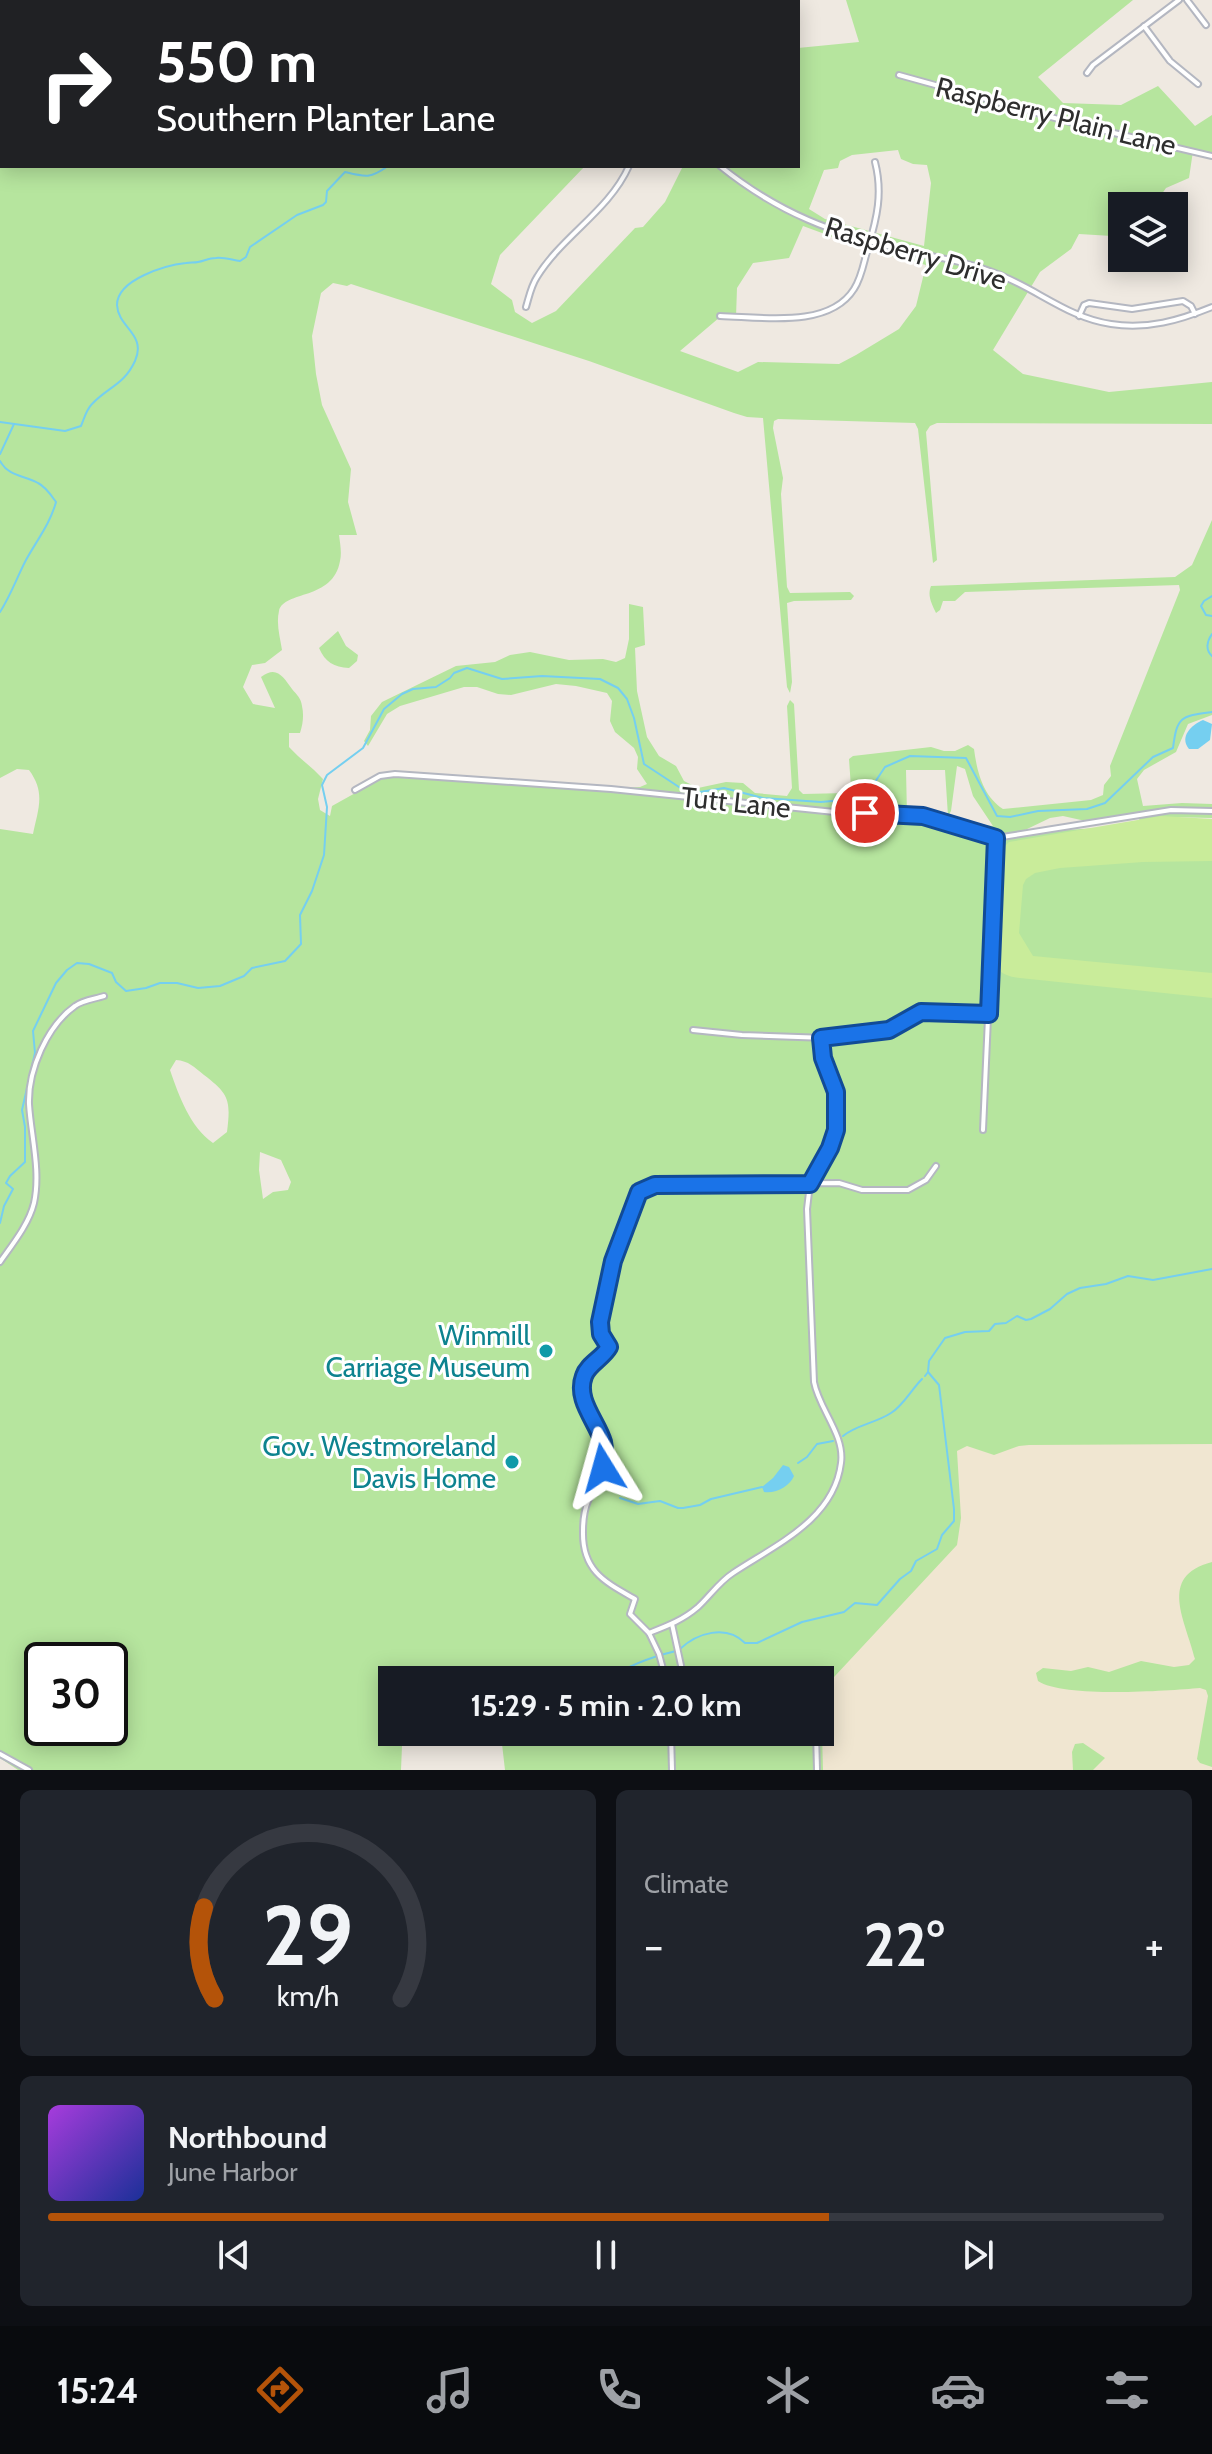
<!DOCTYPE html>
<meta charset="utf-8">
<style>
:root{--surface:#171b24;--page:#20242c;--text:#f1f3f6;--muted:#9ea1a6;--line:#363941;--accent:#b45309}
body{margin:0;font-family:Cabin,sans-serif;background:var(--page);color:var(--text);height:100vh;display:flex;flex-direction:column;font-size:30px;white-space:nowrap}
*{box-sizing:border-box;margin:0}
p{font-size:26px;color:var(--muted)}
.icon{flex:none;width:44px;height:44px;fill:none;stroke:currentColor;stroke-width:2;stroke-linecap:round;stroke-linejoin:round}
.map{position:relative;height:1770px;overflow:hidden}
.side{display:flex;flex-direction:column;gap:20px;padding:20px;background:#0d0f14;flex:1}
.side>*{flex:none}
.top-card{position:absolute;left:0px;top:0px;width:800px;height:168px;box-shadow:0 4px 20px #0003;background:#202124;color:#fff;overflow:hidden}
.controls{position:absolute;left:1108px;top:192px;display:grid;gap:16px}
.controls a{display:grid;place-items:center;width:80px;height:80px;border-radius:0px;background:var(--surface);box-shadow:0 4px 20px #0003;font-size:40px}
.speed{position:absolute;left:24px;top:1642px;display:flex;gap:16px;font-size:40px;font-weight:700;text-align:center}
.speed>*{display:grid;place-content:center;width:104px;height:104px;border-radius:50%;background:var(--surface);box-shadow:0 4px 20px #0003;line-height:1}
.speed .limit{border:4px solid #111;border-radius:12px;background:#fff;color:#111}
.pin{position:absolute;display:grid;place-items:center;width:68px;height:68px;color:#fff;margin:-34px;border:4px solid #fff;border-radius:50%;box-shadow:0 2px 8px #0007}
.me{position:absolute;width:88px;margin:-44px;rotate:352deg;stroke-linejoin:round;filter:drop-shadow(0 0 6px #0008)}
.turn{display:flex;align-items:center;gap:28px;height:168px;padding:0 24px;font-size:36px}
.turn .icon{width:104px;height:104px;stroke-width:2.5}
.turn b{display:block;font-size:56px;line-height:68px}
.big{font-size:60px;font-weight:700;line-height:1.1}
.side .widget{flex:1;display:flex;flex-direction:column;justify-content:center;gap:12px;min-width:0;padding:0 28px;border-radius:12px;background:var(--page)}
.side .dial{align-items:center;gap:0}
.dial svg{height:208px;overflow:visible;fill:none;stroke:var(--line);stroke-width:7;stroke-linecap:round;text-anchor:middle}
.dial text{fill:var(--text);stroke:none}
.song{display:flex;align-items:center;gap:24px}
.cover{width:96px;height:96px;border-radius:12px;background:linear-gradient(135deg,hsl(280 70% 55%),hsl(230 70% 35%))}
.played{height:8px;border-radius:4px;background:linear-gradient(90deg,var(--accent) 70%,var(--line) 70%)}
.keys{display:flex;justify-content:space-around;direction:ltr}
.heat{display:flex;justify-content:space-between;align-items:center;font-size:44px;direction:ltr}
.side .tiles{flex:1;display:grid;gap:20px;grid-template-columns:1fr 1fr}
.widget:last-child{grid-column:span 2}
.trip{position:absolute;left:378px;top:1666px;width:456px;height:80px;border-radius:0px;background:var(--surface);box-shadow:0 4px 20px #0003;font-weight:700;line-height:80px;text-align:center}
.dock{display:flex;height:128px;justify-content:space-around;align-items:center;background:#090b0e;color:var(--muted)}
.dock .icon{width:56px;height:56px}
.dock .active{color:var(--accent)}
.dock b{font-size:36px;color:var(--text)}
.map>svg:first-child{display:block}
.education{fill:#f0e6d1}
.green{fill:#b6e59e;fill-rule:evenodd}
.pitch{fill:#c9ec9a}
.water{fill:#75cff0}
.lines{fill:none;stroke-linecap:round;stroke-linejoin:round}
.stream{stroke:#75cff0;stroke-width:2}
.street-casing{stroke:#b4b7c1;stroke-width:8}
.street{stroke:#fff;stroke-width:4}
.route-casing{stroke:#114b97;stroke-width:20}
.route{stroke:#1a73e8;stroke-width:14}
.culture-dot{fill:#0f9aa8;stroke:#fff;stroke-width:3}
.labels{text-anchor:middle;stroke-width:6;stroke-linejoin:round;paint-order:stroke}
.street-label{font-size:28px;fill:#2e2e2e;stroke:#fff}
.culture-label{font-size:28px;fill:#0d838f;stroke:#fff;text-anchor:end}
</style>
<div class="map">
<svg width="1212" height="1770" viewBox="0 0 1212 1770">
<rect width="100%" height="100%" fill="#efe9e1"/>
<polygon class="education" points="1212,1439 1212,1770 823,1770 821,1684 950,1441"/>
<g class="green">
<path d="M0,0H283L284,2H2V166H585L500,255L491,284L512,300L515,312L532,323L556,311L635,228L643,227L665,202L683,166H798V48L859,42L846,0H1133L1038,77L1063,103L1121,105L1158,86L1195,126L1212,115V156L1193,151L1189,178L1166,188L1159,198L1160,206H1140V202L1117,201L1112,236L1079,234L1071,249L1040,272L993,350L1023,374L1109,392L1212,382V424L937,423L930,426L926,432L937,560L933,563L918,429L915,423L778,419L774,421L773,428L783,478L781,494L787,587L790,593L850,592L854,596L851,600L794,601L787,603L792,682L790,693L787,687L763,418L747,417L734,413L589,361L351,284L347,286L333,283L321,293L312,336L316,374L322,405L351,469L348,502L357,535H339C340,543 342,553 340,561C333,601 284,590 279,611C276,624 280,637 282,650L265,663L252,665L243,687L253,704L275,708L261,677C277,665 283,677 292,689C297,695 301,698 302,706C304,715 303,724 300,733H289V747C300,759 312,767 323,779L318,799L320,810L330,816L332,806L384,777L611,789L640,787L647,784L637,769L638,757L634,748L615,732L610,721L612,701L607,693L576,686L556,684L511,695L498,694L477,687H464L400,706L387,714L368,746L364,741L370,730L371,716L382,702L456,666L495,662L510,655L530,652L569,660L603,659L616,662L625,658L629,639V604L643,607L645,645L635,648L637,691L647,737L659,756L676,766L684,781L698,788L726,782L743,783L755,793L787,796L792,788L787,706L790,700L794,704L799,790L803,794L847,793L851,788L849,759L853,756L931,747L944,751H955L968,745L974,749C977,772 983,796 1003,809L1091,800L1103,795L1104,785L1111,776L1110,766L1180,590L1179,585L965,592L955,601H943L940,610L936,613C932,604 927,596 931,586L1175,577L1192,565L1212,520V715L1188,724L1176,752L1144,770L1137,779L1143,806L1182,803L1212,804V818L1169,817L1139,822L1140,815L1090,822L1063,816L1050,818L1025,830L1038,832L1212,820V1444L1029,1445L1019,1446L994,1455L967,1446L957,1451L961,1518L957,1545L821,1691L823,1770H505L502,1744L494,1732H820V1680H392V1732L426,1733L423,1739L402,1746L401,1770H18L0,1758V829L33,834C38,809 46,793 29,770L17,769L0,778ZM898,150L901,159L913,164L927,165L931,183L924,246L825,219L809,209L824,170L838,168L840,161L852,155ZM803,226L868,250L926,265L916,306L899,329L856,355L839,364L758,362L738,372L680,351L720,317H736L737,288L753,263L789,258ZM957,766L965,769L973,796L993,826L907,815L906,770H945L948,816L951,811ZM176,1060C189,1061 194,1067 204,1075C229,1094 231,1100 227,1132L213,1143C190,1127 179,1096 170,1070ZM260,1152L281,1160L291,1182L288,1190L273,1192L263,1199L259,1170ZM42,1660H110V1728H42Z"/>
<path d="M338,631L346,646L358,655L357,661L349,668C334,667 325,662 319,648Z"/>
<path d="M1212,1562V1767L1200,1763L1197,1759L1208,1696L1206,1690L1200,1688C1166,1691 1063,1698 1038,1681L1036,1673L1043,1668L1071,1671L1088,1667L1109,1672L1141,1661L1174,1667L1189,1665L1195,1659C1186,1621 1157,1576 1212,1562Z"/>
<polygon points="1083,1743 1105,1758 1093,1770 1073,1770 1072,1752 1075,1744"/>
</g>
<path class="pitch" d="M1161,816L1212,819V861L1143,862L1060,868L1035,873L1026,879L1023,885L1019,933L1033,956L1212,973V998L1020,978C1010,977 1003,975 996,967V955L1000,851L1009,842Z"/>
<g class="water">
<path d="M1203,720L1212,724L1210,740L1198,749H1189C1179,737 1191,725 1203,720Z"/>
<path d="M783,1465L789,1467L794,1476C790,1486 776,1494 764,1492L762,1487L773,1478Z"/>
</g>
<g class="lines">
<g class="stream">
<polyline points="643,2 645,0"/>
<path d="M0,422L65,431L81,426C84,419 86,410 92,404C108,387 124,385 135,361C147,334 118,328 117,305C117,279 167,265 186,263C190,262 194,263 198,262C204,261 209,258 216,258C224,257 232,260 240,261L246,257L250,247L297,215L323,205L326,202L327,191L345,172C365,177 370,179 388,166"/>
<polyline points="0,454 14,424"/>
<path d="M0,461C9,477 24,475 38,483C46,487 51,495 56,502C50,524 37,540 26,560C17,577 11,595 0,612"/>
<polyline points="1212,596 1204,601 1201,606 1206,615 1212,616"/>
<path d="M1212,634C1207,641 1205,650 1212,656"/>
<path d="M0,1223L4,1206L13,1189L6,1183L10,1176L25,1162V1127L22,1110L35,1053L33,1031L56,983L67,970L77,963L89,964L112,973L116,982L126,991L146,988L160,983H177L198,988L220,986L244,976L252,968L285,961L301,944L300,915L312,891L324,855L327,807L322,785L327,775L363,748L384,709L402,694L413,689L436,687L450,678L454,673L467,668L502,679L542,676L600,679L618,688L627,699L634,718L644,764L682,789L694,793L724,788L763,798L821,802L843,800L864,792L875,782L885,767L910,756L966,758L997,816L1010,817L1038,811L1087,809L1105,803L1153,757L1173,748C1177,716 1181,716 1212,712"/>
<polyline points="925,1376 928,1372 929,1361 945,1338 965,1332 989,1331 995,1324 1006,1323 1017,1316 1026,1320 1031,1319 1050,1309 1067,1294 1080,1288 1106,1284 1128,1276 1153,1280 1212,1269"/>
<path d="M843,1436C856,1425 876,1423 891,1413C903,1406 911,1390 922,1379"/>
<polyline points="798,1463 807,1457 817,1444 833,1441"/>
<polyline points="620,1498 638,1504 660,1501 678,1508 683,1508 700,1505 711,1499 762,1487"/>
<path d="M680,1649C697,1633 726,1624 745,1643H757L802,1622L844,1612L855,1603L877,1605L900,1579L911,1571L916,1561L937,1549L942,1535L954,1521V1509L939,1385L928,1372"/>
<polyline points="444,1680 446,1676 455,1674 467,1680"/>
<path d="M607,1680C628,1665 651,1657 676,1651"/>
<polyline points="389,1706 392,1706"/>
</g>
<defs>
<g id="street">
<polyline points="171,0 172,2"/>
<polyline points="335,0 336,2"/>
<polyline points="529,0 531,2"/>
<polyline points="1187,0 1206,25"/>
<polyline points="94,2 98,0"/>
<polyline points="495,2 498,0"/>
<polyline points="1144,26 1170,61 1198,84"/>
<polyline points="1087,73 1093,65 1179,0"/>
<polyline points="899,75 1080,125 1212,156"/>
<path d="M720,166C778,213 834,234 907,251C936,257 967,262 995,273C1036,288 1068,318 1111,324C1147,330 1180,320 1212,307"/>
<path d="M526,307C529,297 531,286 537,277C562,236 609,211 629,166"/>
<path d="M720,316C761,317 829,329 854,289C862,277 864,261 868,248C877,218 883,193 875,162"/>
<polyline points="1079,316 1084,305 1089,303 1132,309 1183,301 1191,306 1195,314"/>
<polyline points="355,790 380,776 395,774 611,789 844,813 908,814 933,819 996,838 1171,810 1212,811"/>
<polyline points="693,1030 742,1035 827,1038 889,1030 921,1012 989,1014"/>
<polyline points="983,1130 996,838"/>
<path d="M0,1262C12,1245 29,1224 34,1203C41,1171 31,1136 29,1104C28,1070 47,1026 75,1006C83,1000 95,999 104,996"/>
<polyline points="672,1624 682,1670 688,1680"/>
<path d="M649,1633C667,1626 683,1620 698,1607C710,1596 719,1582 733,1573C775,1545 834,1520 841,1463C845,1435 819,1409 814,1382L807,1209L810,1184L834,1139L837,1104L834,1084L823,1058L821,1038"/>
<path d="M666,1680L659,1654L649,1633L630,1614L635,1599C605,1582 582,1571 583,1531C583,1521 584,1511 588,1501C595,1486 604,1473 604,1455C604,1429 571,1401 585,1374C590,1363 604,1358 609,1347L601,1334L600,1322L613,1261L637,1196L644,1188L655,1185L839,1183L862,1190H908L926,1180L936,1166"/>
<polyline points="671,1732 672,1770"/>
<polyline points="816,1732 817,1770"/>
<polyline points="0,1754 29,1770"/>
</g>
</defs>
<use href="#street" class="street-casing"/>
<use href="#street" class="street"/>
</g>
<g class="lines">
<defs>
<path id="route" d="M603,1468C604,1460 605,1451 603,1442C597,1421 575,1400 584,1376C588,1364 603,1358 609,1347L601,1334L600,1322L613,1261L639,1192L655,1185L810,1184L830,1148L836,1130V1092L823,1058L821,1038L889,1030L921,1012L989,1014L996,838L923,816L865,813"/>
</defs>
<use href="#route" class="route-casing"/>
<use href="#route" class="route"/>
</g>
<g class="culture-dot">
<circle cx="546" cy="1351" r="8"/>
<circle cx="512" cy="1462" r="8"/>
</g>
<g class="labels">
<g class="street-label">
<text transform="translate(1056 116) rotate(14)" y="10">Raspberry Plain Lane</text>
<text transform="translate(916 253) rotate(17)" y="10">Raspberry Drive</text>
<text transform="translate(736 802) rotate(6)" y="10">Tutt Lane</text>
</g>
<g class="culture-label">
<text x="530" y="1345">Winmill<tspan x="530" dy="32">Carriage Museum</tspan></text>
<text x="496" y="1456">Gov. Westmoreland<tspan x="496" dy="32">Davis Home</tspan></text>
</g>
</g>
</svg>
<div class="controls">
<a><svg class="icon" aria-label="layers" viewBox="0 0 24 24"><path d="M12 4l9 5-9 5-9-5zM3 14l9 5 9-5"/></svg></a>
</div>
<div class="speed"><div class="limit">30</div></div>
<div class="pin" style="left:865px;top:813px;background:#d93025"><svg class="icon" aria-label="arrive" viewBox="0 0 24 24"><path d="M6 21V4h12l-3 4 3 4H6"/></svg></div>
<svg class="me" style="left:603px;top:1468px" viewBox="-20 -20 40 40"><path d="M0-17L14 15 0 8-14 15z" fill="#1a73e8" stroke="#fff" stroke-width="4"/></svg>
<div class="trip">15:29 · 5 min · 2.0 km</div>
<div class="top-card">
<div class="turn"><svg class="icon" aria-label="right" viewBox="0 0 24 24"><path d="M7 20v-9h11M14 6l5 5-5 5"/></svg><div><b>550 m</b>Southern Planter Lane</div></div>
</div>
</div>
<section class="side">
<div class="tiles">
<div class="widget dial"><svg viewBox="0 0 100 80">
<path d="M14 69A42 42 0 1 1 86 69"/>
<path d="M14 69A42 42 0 0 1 10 34" stroke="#b45309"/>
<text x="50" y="56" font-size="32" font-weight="700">29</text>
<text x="50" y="72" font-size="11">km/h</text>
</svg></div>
<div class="widget"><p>Climate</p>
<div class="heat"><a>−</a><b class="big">22°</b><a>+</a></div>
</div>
<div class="widget">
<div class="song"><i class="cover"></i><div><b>Northbound</b><p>June Harbor</p></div></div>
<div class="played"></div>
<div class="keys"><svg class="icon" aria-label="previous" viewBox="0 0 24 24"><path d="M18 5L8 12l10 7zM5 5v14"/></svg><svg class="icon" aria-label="pause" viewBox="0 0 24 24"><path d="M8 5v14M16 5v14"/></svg><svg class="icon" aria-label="next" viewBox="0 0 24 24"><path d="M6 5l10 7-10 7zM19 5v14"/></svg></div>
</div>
</div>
</section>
<nav class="dock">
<b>15:24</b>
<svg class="icon active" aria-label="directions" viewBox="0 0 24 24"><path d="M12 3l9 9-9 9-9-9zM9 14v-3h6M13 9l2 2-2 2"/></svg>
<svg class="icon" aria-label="music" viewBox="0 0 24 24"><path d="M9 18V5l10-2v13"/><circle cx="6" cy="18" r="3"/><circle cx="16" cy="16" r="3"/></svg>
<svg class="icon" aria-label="phone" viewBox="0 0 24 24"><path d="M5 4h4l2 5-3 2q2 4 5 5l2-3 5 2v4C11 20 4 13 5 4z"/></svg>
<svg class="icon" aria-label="climate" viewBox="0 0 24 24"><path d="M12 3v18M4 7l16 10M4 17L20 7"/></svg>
<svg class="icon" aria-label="car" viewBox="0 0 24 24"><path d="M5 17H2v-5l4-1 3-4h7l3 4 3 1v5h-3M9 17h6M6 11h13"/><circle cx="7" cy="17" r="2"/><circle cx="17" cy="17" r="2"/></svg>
<svg class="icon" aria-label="filters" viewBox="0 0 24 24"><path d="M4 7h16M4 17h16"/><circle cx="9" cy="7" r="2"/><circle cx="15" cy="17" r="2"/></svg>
</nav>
